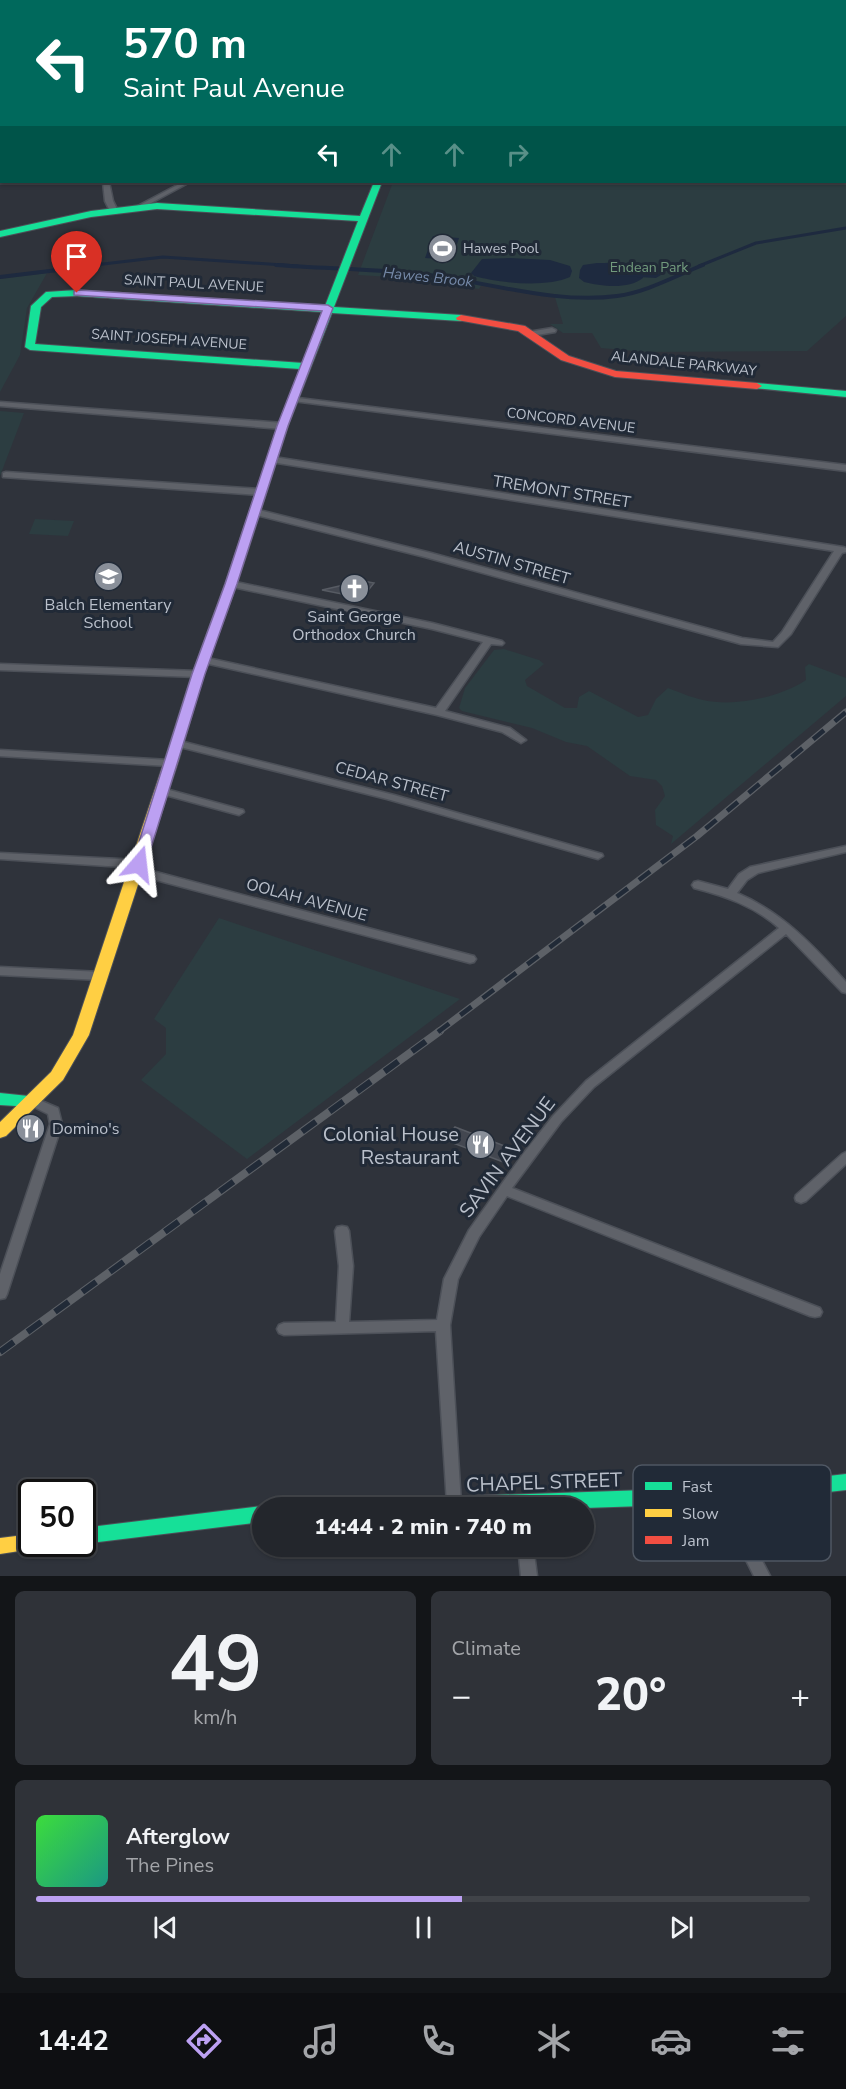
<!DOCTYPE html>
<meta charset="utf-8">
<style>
:root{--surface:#23262c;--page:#2f3238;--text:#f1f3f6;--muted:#a3a5a9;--line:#404348;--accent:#bca0f2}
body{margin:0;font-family:"Nunito Sans",sans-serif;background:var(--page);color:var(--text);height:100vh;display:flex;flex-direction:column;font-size:22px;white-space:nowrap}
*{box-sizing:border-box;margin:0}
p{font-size:20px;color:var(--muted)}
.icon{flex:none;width:33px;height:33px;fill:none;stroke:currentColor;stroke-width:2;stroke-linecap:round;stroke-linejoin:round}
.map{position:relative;height:1576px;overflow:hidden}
.drawer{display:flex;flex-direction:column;gap:15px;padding:15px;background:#131518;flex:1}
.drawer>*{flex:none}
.top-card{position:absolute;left:0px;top:0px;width:846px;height:183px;box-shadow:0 2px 4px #0004,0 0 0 2px var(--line);background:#00695c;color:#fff;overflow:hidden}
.speed{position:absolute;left:18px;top:1479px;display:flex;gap:12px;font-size:30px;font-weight:700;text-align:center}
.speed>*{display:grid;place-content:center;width:78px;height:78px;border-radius:50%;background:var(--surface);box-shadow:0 2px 4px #0004,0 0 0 2px var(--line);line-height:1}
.speed .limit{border:3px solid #111;border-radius:9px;background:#fff;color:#111}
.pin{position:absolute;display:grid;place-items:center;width:51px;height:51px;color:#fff;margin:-62px -26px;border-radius:50% 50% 50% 0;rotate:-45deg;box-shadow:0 0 6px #0007}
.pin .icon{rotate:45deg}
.me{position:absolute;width:66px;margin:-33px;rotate:17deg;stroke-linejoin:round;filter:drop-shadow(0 0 4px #0008)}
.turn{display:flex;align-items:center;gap:21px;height:126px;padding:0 24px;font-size:27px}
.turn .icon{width:78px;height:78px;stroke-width:2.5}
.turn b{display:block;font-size:42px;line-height:51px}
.lanes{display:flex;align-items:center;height:57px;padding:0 24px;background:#0003;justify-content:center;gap:30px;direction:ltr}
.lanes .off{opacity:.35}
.big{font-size:45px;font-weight:800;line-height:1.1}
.drawer .widget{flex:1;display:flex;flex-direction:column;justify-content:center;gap:9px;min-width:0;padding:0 21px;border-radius:9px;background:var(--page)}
.drawer .dial{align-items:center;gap:0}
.dial b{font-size:78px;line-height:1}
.song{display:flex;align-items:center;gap:18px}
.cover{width:72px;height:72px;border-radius:9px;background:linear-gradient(135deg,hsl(120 70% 55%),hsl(170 70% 35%))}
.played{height:6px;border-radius:3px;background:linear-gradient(90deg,var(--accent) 55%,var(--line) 55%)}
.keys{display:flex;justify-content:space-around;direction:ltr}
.heat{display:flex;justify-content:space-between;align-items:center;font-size:33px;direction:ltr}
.drawer .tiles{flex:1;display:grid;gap:15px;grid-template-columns:1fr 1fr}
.widget:last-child{grid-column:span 2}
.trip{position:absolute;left:252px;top:1497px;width:342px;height:60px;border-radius:30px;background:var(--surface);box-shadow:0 2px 4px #0004,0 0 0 2px var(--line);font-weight:800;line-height:60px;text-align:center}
.tab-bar{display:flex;height:96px;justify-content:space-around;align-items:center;background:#0e0f12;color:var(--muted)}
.tab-bar .icon{width:42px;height:42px}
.tab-bar .current{color:var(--accent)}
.tab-bar b{font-size:27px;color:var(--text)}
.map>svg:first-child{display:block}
.green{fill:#2c3d41}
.water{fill:#1e2a3f}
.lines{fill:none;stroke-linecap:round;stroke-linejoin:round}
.stream-far1{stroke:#1e2a3f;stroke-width:3}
.stream{stroke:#1e2a3f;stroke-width:4}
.canal{fill:#1e2a3f;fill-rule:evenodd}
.river{fill:#1e2a3f;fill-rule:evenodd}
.building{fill:#434750;stroke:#575b63;stroke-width:1.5}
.street-casing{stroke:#4c5058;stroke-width:3}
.fast-casing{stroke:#4c5058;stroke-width:2}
.slow-casing{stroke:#4c5058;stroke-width:2}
.jam-casing{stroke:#4c5058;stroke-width:2}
.street{fill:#5f6269;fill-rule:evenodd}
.fast{fill:#16e098;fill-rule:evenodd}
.slow{fill:#ffcf43;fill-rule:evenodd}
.jam{fill:#f24e42;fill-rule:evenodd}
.rail-far1-casing{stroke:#5d6167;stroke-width:7}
.rail-casing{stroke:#5d6167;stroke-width:8}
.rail-far1{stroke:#212a37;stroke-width:4.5;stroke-dasharray:14;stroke-linecap:butt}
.rail{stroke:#212a37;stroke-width:6;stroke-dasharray:17;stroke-linecap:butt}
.route{fill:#bca0f2;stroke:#7a689d;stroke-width:1.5}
.labels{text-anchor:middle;stroke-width:6;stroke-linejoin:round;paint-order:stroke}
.far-poi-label{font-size:14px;fill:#bac0cb;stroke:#212a37;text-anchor:start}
.far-park-label{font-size:14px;fill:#729b7d;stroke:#212a37}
.far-street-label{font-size:14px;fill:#bac0cb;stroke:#212a37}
.far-water-label{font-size:15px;font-style:italic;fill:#7589a8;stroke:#212a37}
.street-label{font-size:16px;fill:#bac0cb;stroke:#212a37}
.poi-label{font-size:16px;fill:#bac0cb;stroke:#212a37}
.near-poi-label{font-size:20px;fill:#bac0cb;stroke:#212a37;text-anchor:end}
.near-street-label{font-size:20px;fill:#bac0cb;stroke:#212a37}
.key{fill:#212a37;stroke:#4f5763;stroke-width:1.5}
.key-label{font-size:16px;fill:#bac0cb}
</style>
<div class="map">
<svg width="846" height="1576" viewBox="0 0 846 1576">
<rect width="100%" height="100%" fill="#2f333b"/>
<g class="green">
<polygon points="661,0 846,0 846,316 807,351 646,352 601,348 592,333 563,333 550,324 563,324 554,294 507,290 482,284 479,289 422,279 358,275 393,182 844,182 844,2 658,1"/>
<polygon points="47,273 27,308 20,355 0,392 0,279"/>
<polygon points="0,411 24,413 0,476"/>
<polygon points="35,519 74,521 68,536 29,534"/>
<path d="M504,649L539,660L544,664L525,680L527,686L565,708H577L579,697L589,691L638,717L648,715L656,699L668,688C681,693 695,699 708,701C739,706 780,697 806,680L805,667L809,664L846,678V696L671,844L673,836L656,825L655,810L665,796L662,786L656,780L630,776L587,746L566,742L532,728L462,711L459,708L465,688L494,650Z"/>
<polygon points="219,918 460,999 247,1159 141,1080 166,1054 166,1028 154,1019"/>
</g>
<g class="water">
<polygon points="433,236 459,238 452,260 425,258"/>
<path d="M510,258L550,260L570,266L572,271L570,277C546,288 499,283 474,276L471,273L482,259Z"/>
<path d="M597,263C612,263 634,260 643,273V278C628,290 601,286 584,282L579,278L580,270L583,265Z"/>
</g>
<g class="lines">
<g class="stream-far1">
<polyline points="86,266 163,257 298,266"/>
<polyline points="699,266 756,243 846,228"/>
</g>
<g class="stream">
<path d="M276,265C329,269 383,269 436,276C493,284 559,304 617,296C647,292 675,276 703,265"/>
<polyline points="0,277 99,265"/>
</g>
<polygon class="canal" points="623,271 656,272 661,275 656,278 619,276 618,274"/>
<g class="river">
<polygon points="183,0 207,0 182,2"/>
<polygon points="0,21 2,21 0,30"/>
</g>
</g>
<g class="building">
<polygon points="352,579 374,583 362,598 322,590 348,584"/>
<polygon points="455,1127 515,1150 506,1163 445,1140"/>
</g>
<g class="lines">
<defs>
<g id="street">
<polygon points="381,0 387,0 379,2"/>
<polygon points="103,182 109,182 113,201 118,211 117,213 111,213 105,201"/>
<polygon points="183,182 190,182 140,209 134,208"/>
<polygon points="552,328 556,330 555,332 531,336 527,334 528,332"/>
<polygon points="290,397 846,465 846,471 293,401 289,399"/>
<polygon points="0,402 283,423 287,426 283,429 0,406"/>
<polygon points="274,457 843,547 846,548 846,552 842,553 791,634 778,647 741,644 425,557 252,514 251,512 255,509 431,553 742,638 773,642 782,632 834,551 271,462 271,458"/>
<polygon points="6,472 261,489 265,492 261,495 3,477 3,473"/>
<polygon points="231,581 432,623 502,641 504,643 502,645 491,644 445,711 510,728 526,740 521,743 502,732 437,715 200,662 198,660 200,658 203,657 436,708 483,642 432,629 228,586 226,584"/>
<polygon points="0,664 198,671 203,674 198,677 0,670"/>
<polygon points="176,740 394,795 602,854 603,856 598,859 387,799 172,745 171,743 172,741"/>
<polygon points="0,750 169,760 174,763 169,766 0,756"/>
<polygon points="162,788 243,810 244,812 239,815 158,793 157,791 158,789"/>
<path d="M846,846V852L758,873L747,880L737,893C782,912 814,946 846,982V993L842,992L786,934L594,1087L561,1122L512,1188L820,1308L822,1312L820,1316L815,1317L810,1316L507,1196L479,1237L458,1279L450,1325L461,1504L460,1508H448L447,1504L436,1331L284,1335L279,1333L277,1329L279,1325L284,1323L336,1322L339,1266L335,1231L337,1227L342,1226L347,1227L349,1231L353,1266L349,1322L437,1320L444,1279L469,1230L523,1154L553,1116L586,1081L779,928C754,906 725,896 694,888L692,885L694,882L698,881L728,889L739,874L750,867Z"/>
<polygon points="0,853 139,860 144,864 139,868 0,859"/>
<polygon points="136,869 156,872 470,955 474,956 476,959 474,962 470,963 156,880 132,876 130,873 132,870"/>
<polygon points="0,967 101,972 105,973 107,976 105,979 101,980 0,975"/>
<polygon points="32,1097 58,1108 62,1124 7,1294 5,1298 0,1299 0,1274 50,1124 48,1114 28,1104 26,1101 28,1098"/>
<polygon points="846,1152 846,1164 806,1201 801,1203 796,1201 795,1198 796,1195 842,1154"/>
<polygon points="732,1489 737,1491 739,1495 757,1551 770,1576 754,1576 742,1552 725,1495 727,1491"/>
<polygon points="518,1546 533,1546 537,1576 521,1576"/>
</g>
<g id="fast">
<polygon points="465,0 473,0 464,2"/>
<path d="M374,182H382L334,307L461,315L466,318L461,321L332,313L288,426L237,584L204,674L179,759L172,763L167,762L165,759L192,674L225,584L278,426L300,369L30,350L25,347L31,306L46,292L77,290L325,306L358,221L157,209L91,217L0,237V231L91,211L157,203L360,216ZM77,296L322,312L303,363L35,344L41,307L52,297Z"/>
<polygon points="757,383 846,391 846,397 753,388 753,384"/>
<polygon points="0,1093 38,1097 40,1101 38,1105 32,1107 0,1105"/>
<polygon points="846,1474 846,1490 732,1503 584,1508 343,1508 345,1502 352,1500 732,1487"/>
<polygon points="262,1506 267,1508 262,1508 262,1522 82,1544 80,1544 82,1544 82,1528"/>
</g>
<g id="slow">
<polygon points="647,0 656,0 655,2"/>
<polygon points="172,755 179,759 89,1035 63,1080 6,1136 0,1138 0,1122 51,1072 73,1035 165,759"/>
<polygon points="32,1534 32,1544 41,1544 39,1548 0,1554 0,1538"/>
</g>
<polygon id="jam" points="461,315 525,326 569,356 616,371 757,383 762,386 757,389 615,377 561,360 518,331 457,320 456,318"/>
</defs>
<use href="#street" class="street-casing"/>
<use href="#fast" class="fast-casing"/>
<use href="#slow" class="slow-casing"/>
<use href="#jam" class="jam-casing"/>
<use href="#street" class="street"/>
<use href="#fast" class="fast"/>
<use href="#slow" class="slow"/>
<use href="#jam" class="jam"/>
<defs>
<polyline id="rail-far1" points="438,1032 697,836 846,712"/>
<polyline id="rail" points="0,1352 440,1031"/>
</defs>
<use href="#rail-far1" class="rail-far1-casing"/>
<use href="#rail" class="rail-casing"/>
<use href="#rail-far1" class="rail-far1"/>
<use href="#rail" class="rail"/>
</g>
<polygon class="route" points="77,290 328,305 333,308 288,426 237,584 205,674 146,864 139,869 132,864 192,674 225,584 277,426 322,311 74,295 74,291"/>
<defs>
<symbol id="stadium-disc" viewBox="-11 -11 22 22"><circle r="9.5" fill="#898f99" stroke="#212a37"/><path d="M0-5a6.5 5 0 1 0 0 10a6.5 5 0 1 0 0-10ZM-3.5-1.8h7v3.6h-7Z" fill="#fff"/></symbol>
<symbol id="school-disc" viewBox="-11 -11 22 22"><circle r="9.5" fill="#898f99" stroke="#212a37"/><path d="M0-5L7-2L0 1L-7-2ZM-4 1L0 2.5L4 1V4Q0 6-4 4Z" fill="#fff"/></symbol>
<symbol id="church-disc" viewBox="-11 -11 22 22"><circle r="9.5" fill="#898f99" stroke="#212a37"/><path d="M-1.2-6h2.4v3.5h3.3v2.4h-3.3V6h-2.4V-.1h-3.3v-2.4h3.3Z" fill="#fff"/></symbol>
<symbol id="restaurant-disc" viewBox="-11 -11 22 22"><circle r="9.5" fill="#898f99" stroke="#212a37"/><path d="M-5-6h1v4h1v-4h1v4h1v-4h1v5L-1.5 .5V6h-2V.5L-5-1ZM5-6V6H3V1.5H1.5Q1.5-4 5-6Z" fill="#fff"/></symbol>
</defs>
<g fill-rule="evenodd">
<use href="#stadium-disc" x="426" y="232" width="33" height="33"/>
<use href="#school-disc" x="92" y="560" width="33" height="33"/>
<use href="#church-disc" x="338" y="572" width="33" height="33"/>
<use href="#restaurant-disc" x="14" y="1112" width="33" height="33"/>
<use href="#restaurant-disc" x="464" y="1128" width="33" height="33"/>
</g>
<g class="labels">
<g class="far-poi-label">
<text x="463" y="253">Hawes Pool</text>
</g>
<g class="far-park-label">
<text x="649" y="272">Endean Park</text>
</g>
<g class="far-street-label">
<text transform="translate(194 283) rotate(3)" y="5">SAINT PAUL AVENUE</text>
<text transform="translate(169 339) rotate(4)" y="5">SAINT JOSEPH AVENUE</text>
<text transform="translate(684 363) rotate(6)" y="5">ALANDALE PARKWAY</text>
<text transform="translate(571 420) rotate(7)" y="5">CONCORD AVENUE</text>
</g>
<g class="far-water-label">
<text transform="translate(428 277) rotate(6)" y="5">Hawes Brook</text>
</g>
<g class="street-label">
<text transform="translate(562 491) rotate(9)" y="6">TREMONT STREET</text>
<text transform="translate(512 562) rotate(16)" y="6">AUSTIN STREET</text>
<text transform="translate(392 781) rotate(15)" y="6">CEDAR STREET</text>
<text transform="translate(307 899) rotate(15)" y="6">OOLAH AVENUE</text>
</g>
<g class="poi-label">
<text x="108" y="610">Balch Elementary<tspan x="108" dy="18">School</tspan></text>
<text x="354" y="622">Saint George<tspan x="354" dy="18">Orthodox Church</tspan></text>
<text x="52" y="1134" text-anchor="start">Domino's</text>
</g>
<g class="near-poi-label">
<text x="459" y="1141">Colonial House<tspan x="459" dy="23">Restaurant</tspan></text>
</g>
<g class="near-street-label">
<text transform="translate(507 1157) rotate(-53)" y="7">SAVIN AVENUE</text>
<text transform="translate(544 1482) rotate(-2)" y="7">CHAPEL STREET</text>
</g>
</g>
<rect x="633" y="1465" width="198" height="96" rx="9" class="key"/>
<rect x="645" y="1482" width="27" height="8" fill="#16e098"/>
<rect x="645" y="1509" width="27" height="8" fill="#ffcf43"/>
<rect x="645" y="1536" width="27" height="8" fill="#f24e42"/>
<g class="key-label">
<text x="682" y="1492">Fast</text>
<text x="682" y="1519">Slow</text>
<text x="682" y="1546">Jam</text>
</g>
</svg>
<div class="speed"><div class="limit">50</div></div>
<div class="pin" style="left:77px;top:293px;background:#d93025"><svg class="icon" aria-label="arrive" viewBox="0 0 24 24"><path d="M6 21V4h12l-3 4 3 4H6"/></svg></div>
<svg class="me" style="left:139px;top:864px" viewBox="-20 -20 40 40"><path d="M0-17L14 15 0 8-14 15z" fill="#bca0f2" stroke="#fff" stroke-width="4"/></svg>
<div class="trip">14:44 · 2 min · 740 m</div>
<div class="top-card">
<div class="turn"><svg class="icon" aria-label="left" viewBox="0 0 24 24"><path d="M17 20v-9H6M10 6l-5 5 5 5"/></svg><div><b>570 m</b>Saint Paul Avenue</div></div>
<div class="lanes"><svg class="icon" aria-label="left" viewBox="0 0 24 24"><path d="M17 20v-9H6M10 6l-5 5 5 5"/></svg><svg class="icon off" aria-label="ahead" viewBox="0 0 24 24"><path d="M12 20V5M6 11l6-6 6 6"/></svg><svg class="icon off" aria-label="ahead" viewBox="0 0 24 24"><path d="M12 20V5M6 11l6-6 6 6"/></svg><svg class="icon off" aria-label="right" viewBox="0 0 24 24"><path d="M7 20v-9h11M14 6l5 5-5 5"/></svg></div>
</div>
</div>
<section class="drawer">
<div class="tiles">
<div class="widget dial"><b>49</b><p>km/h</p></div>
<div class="widget"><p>Climate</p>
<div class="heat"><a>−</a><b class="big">20°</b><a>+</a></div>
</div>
<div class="widget">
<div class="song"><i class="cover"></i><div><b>Afterglow</b><p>The Pines</p></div></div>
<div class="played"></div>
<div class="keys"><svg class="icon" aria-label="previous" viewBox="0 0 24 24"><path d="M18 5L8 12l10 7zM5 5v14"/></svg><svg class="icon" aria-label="pause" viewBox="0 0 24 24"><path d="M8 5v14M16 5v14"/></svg><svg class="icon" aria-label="next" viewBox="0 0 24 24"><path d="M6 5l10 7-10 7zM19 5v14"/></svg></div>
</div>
</div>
</section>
<nav class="tab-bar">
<b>14:42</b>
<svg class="icon current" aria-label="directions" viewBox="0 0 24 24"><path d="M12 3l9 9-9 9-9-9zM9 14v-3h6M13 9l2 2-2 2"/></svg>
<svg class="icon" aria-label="music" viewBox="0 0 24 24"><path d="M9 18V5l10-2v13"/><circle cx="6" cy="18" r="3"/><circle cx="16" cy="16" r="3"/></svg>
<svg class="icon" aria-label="phone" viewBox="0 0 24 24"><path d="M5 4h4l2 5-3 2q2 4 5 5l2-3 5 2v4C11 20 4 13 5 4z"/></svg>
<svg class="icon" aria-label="climate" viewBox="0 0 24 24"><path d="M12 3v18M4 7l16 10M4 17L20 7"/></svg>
<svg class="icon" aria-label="car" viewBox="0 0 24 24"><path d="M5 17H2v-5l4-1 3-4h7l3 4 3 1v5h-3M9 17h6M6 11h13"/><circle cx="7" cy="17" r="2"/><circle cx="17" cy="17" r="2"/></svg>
<svg class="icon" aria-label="filters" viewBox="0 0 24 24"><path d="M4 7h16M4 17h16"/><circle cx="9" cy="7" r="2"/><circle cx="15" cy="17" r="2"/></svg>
</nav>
